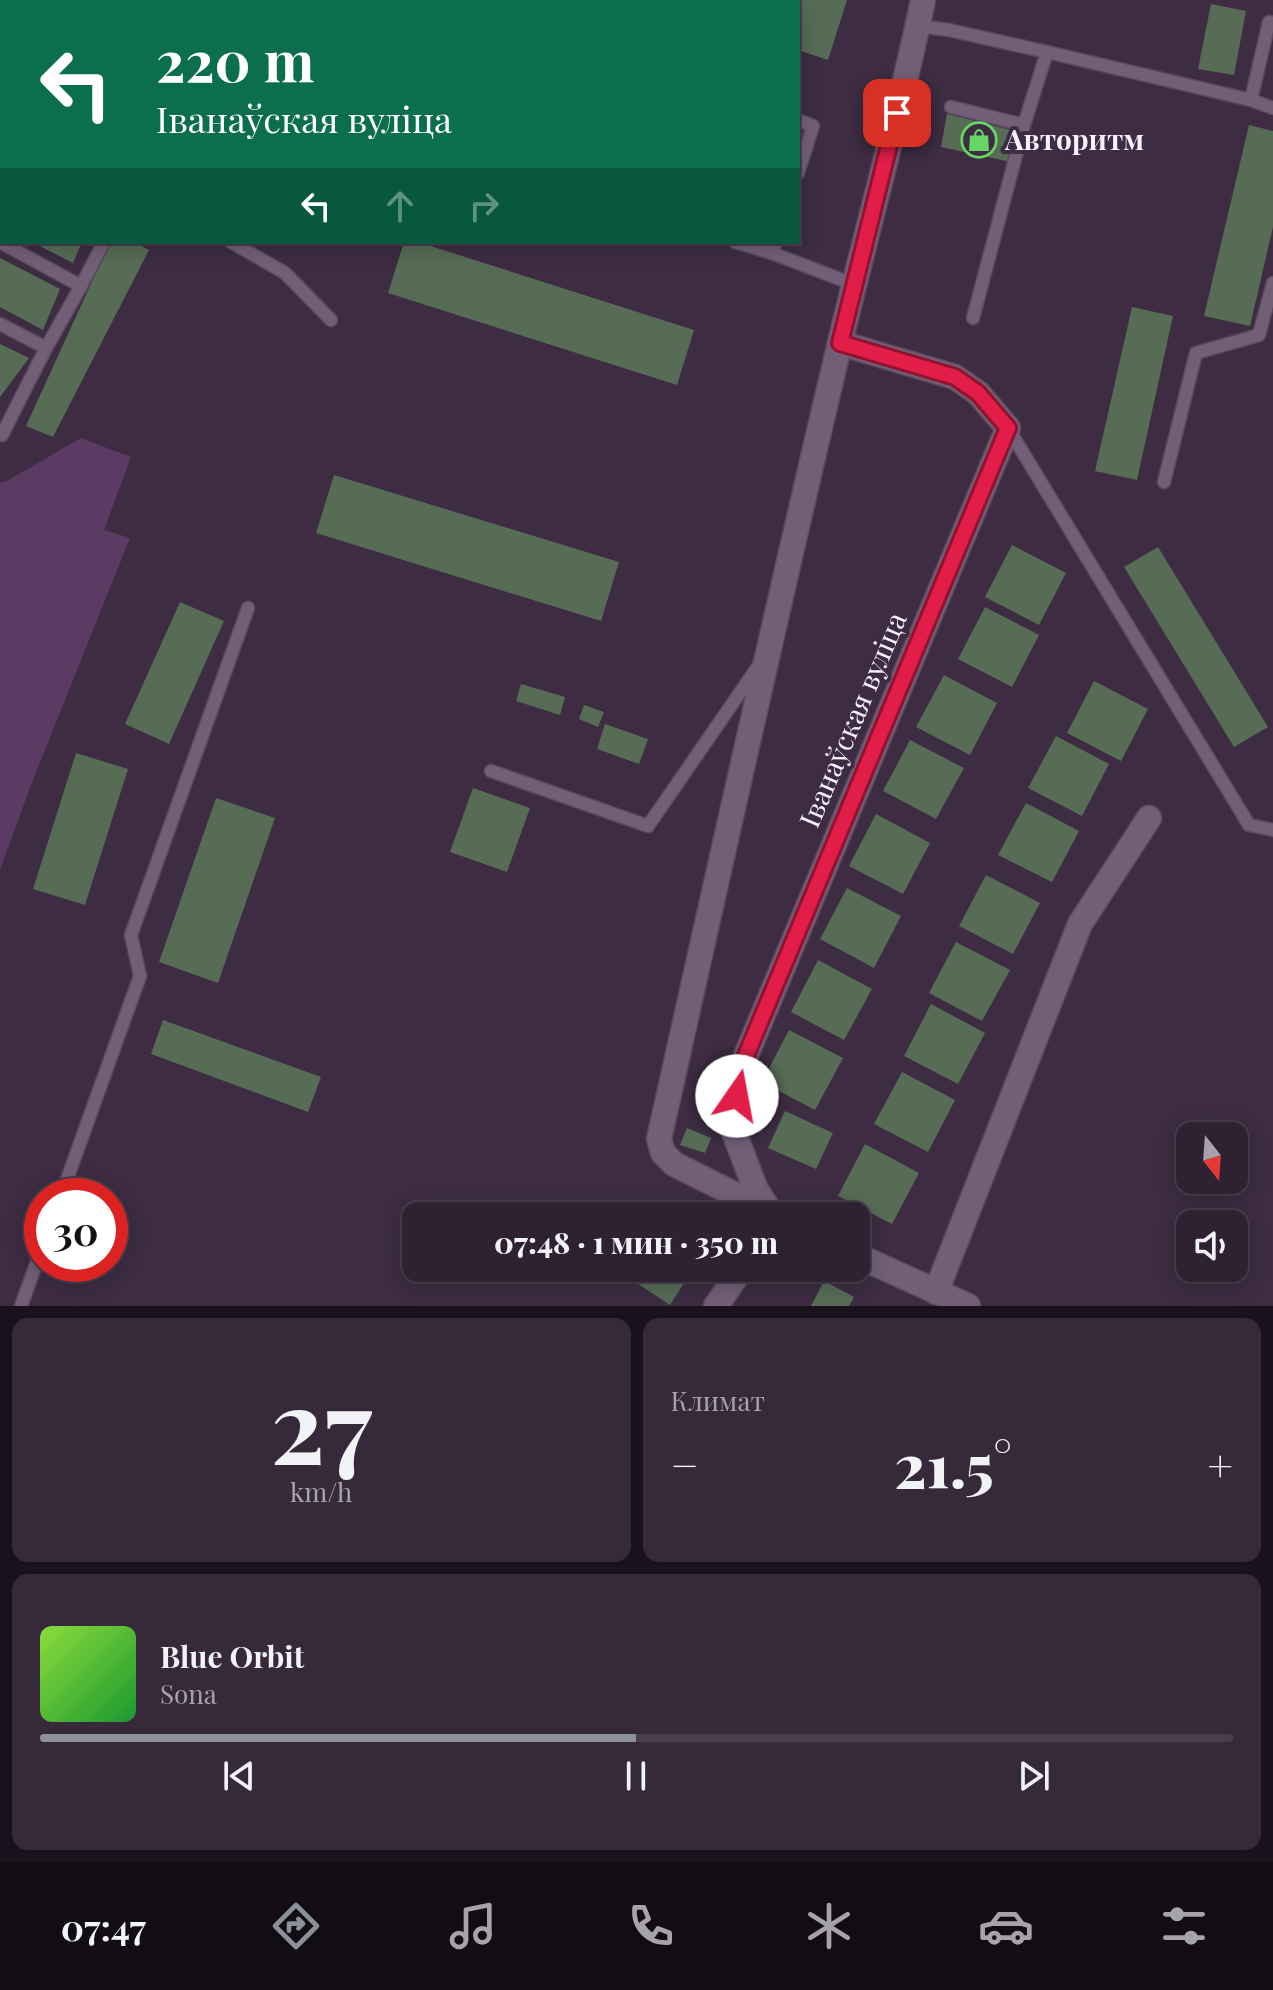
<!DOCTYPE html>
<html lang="ru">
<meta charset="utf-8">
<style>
:root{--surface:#2e2132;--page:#36293a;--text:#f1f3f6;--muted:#a7a3ac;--line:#493e4d;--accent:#8c9099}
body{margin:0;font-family:"Playfair Display",serif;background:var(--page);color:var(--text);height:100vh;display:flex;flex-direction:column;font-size:30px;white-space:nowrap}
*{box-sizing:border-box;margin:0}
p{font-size:26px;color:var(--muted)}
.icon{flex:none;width:44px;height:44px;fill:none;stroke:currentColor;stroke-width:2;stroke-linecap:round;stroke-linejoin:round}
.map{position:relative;height:1306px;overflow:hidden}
.side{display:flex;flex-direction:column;gap:12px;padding:12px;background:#19121c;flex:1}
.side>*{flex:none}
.hud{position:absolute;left:0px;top:0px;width:800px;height:244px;box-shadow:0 4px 20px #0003,0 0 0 2px var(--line);background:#0b6e4f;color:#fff;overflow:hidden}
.needle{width:52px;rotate:163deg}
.tools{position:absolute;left:1176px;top:1122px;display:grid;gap:16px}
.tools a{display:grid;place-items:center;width:72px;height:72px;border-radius:16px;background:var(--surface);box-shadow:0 4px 20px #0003,0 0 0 2px var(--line);font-size:40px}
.speed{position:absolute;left:24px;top:1178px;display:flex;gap:16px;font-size:40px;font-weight:700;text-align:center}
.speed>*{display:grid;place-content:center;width:104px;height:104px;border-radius:50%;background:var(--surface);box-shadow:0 4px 20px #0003,0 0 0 2px var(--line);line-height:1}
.speed .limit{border:12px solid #d22;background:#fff;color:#111}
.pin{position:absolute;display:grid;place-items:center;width:68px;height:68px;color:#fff;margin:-34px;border-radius:16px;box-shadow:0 4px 12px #0006}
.me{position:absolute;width:88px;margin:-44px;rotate:12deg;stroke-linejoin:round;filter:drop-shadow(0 0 6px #0008)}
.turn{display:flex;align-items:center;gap:28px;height:168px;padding:0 24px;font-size:36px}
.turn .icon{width:104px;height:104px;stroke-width:2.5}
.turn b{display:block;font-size:56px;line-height:68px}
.lanes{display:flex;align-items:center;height:76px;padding:0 24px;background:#0003;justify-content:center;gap:40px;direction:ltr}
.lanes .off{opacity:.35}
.big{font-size:60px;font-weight:800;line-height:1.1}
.side .widget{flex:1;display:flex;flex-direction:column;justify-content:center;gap:12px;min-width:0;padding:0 28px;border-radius:16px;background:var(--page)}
.side .dial{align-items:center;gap:0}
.dial b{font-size:104px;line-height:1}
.song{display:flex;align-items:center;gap:24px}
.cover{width:96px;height:96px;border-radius:12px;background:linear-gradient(135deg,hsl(90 70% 55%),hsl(130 70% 35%))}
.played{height:8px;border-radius:4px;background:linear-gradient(90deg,var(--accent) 50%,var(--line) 50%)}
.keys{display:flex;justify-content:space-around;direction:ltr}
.heat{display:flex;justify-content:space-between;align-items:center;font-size:44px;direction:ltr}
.side .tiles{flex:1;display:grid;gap:12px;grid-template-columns:1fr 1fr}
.widget:last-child{grid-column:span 2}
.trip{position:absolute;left:402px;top:1202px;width:468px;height:80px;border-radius:16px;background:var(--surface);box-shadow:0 4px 20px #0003,0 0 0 2px var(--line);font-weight:800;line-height:80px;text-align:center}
.tabs{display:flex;height:128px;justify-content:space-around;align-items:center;background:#120d14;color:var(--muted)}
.tabs .icon{width:56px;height:56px}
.tabs .current{color:var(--accent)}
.tabs b{font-size:36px;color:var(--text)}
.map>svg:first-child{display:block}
.green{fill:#5b3b63}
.building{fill:#566c55}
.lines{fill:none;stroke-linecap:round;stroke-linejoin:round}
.service-casing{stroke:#58495b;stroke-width:15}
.minor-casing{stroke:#58495b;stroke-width:27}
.service{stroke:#725f77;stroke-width:12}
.minor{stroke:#725f77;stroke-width:24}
.route-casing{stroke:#92132f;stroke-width:20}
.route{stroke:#e11d48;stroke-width:14}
.labels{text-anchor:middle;stroke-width:8;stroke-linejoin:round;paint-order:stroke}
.poi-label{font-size:28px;font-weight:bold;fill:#fbf0fe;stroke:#3d2c42;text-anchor:start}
.street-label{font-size:28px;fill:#fbf0fe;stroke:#3d2c42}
</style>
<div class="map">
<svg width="1273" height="1306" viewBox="0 0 1273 1306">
<rect width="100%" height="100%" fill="#3d2c42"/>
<polygon class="green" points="81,438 131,457 104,530 130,538 31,785 0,870 0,482 5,482"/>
<g class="building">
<polygon points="798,0 847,0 828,60 798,50"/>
<polygon points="1211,4 1246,11 1234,75 1198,69"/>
<polygon points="947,114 1019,132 1011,162 941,147"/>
<polygon points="1249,125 1273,131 1273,227 1250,326 1204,316"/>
<polygon points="32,242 82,242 73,263"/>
<polygon points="110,242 134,242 149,250 53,437 26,426"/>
<polygon points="404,242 418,242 694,330 677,385 388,293"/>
<polygon points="0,258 60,289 43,330 0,307"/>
<polygon points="1132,307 1173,316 1137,480 1095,471"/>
<polygon points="0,344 29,358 0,397"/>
<polygon points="334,475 619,562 601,621 316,533"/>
<polygon points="1012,545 1066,573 1039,625 985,597"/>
<polygon points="1158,547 1268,727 1234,747 1124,567"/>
<polygon points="180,602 224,621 169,744 125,724"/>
<polygon points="985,607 1039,635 1012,687 958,659"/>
<polygon points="944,675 997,703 970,755 916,727"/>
<polygon points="1094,681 1148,709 1121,761 1067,733"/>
<polygon points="521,684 565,697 560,715 516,701"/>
<polygon points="584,705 604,712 598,727 579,719"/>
<polygon points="605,724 648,739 639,764 597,749"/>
<polygon points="1056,736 1109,764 1082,816 1028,788"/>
<polygon points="910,740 964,768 936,819 883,791"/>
<polygon points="76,753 128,769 85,905 33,889"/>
<polygon points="473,788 530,808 507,872 450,852"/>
<polygon points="216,798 275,818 218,983 159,962"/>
<polygon points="1026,803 1079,831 1052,882 998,855"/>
<polygon points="876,814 930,843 903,894 849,866"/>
<polygon points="986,875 1040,903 1013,954 959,926"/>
<polygon points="847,888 901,916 874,968 820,939"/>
<polygon points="956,942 1010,970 982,1021 929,993"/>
<polygon points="818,960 872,989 844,1040 791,1012"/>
<polygon points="931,1004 985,1033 958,1084 904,1056"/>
<polygon points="163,1020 321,1077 308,1112 151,1054"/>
<polygon points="789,1030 843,1058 815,1110 762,1082"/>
<polygon points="902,1072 955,1100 928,1152 874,1124"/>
<polygon points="785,1111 833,1133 816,1169 768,1148"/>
<polygon points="687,1128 711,1138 705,1153 680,1145"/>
<polygon points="865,1144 919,1173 892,1224 838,1196"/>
<polygon points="622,1268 685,1268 691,1272 670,1305 620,1272"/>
<polygon points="824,1281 854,1297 849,1306 811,1306"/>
</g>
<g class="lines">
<defs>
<g id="service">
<polyline points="918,26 949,30 1047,52 1251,100 1269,22 1273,23"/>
<polyline points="1251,100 1273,108"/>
<polyline points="951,107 1024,125"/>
<polyline points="798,120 813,126 798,173"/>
<polyline points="0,125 2,126"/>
<polyline points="0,242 81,286 104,242"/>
<polyline points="231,242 285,273 331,320"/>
<polyline points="735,242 772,253"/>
<polyline points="776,242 772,253 855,285"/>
<polyline points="973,318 1024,125 1047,52"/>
<polyline points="0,324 46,348"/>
<polyline points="1008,428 1249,825 1273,830"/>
<polyline points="2,435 46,348 81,286"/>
<polyline points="1164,482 1196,353 1259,335 1273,283"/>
<polyline points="491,771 648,826 759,665"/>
<polyline points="61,1196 140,976 131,935 248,608"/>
<polyline points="21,1306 42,1248"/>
</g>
<g id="minor">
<polyline points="770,1211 756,1190 732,1127 742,1065 1008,428 978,393 955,377 840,343"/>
<path d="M772,1216L744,1199L674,1164L663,1153L659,1139C718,875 776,611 839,347C866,232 899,117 923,0"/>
<polyline points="856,1255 968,1306"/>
<polyline points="936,1292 1080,924 1149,818"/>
<polyline points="716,1306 742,1268"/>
</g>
</defs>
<use href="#service" class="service-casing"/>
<use href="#minor" class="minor-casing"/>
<use href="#service" class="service"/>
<use href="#minor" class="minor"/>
</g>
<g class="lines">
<defs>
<polyline id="route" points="737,1096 742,1065 1008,428 978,393 955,377 840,343 897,113"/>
</defs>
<use href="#route" class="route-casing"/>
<use href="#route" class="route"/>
</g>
<defs>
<symbol id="shop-ring" viewBox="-11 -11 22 22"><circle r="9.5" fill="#3d2c42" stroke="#67d466" stroke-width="1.5"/><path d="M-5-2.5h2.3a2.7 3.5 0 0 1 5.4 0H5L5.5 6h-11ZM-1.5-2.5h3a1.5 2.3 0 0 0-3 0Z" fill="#67d466"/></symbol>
</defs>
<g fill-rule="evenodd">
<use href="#shop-ring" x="959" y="120" width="40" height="40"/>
</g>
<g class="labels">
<g class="poi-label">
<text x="1005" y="150">Авторитм</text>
</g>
<g class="street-label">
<text transform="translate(853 720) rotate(-67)" y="10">Іванаўская вуліца</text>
</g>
</g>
</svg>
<div class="tools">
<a><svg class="needle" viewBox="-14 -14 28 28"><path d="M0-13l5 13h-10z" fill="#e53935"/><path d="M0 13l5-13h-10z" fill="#a7a3ac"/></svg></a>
<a><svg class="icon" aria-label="sound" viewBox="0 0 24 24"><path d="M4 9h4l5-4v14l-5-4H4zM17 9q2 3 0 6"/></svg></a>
</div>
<div class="speed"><div class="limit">30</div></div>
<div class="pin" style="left:897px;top:113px;background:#d93025"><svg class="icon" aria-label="arrive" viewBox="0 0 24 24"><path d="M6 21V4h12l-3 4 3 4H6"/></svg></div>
<svg class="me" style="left:737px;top:1096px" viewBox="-20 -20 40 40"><circle r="19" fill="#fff"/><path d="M0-13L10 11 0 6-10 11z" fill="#e11d48"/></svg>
<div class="trip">07:48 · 1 мин · 350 m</div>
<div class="hud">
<div class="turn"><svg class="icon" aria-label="left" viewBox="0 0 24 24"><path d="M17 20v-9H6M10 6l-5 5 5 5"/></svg><div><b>220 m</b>Іванаўская вуліца</div></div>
<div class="lanes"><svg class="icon" aria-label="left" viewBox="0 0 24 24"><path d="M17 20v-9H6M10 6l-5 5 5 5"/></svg><svg class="icon off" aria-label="ahead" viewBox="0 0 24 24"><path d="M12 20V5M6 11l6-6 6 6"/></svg><svg class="icon off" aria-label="right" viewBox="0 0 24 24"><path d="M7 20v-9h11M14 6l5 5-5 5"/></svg></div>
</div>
</div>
<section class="side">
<div class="tiles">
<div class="widget dial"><b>27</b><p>km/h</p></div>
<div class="widget"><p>Климат</p>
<div class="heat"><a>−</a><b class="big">21.5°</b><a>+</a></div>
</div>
<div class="widget">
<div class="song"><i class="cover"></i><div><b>Blue Orbit</b><p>Sona</p></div></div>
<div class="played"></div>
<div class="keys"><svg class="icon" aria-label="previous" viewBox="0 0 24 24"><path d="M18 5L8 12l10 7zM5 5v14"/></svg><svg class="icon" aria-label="pause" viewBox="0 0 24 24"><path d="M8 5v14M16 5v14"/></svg><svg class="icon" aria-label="next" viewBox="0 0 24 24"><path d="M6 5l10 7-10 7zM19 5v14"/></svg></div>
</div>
</div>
</section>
<nav class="tabs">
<b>07:47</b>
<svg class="icon current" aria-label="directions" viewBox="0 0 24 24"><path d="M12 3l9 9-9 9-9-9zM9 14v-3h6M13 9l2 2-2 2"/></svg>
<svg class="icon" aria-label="music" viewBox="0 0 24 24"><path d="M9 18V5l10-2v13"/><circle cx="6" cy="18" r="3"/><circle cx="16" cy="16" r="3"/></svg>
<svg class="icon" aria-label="phone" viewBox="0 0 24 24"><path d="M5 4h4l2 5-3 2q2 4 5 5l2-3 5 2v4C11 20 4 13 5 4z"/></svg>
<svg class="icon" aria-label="climate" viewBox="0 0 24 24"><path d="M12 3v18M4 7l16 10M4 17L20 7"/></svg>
<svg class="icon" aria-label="car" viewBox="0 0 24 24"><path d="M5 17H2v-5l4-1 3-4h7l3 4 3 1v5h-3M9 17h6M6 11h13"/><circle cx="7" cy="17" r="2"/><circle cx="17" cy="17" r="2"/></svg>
<svg class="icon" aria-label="filters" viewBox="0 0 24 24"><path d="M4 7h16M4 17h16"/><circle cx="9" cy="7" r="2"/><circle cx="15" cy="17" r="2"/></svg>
</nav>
